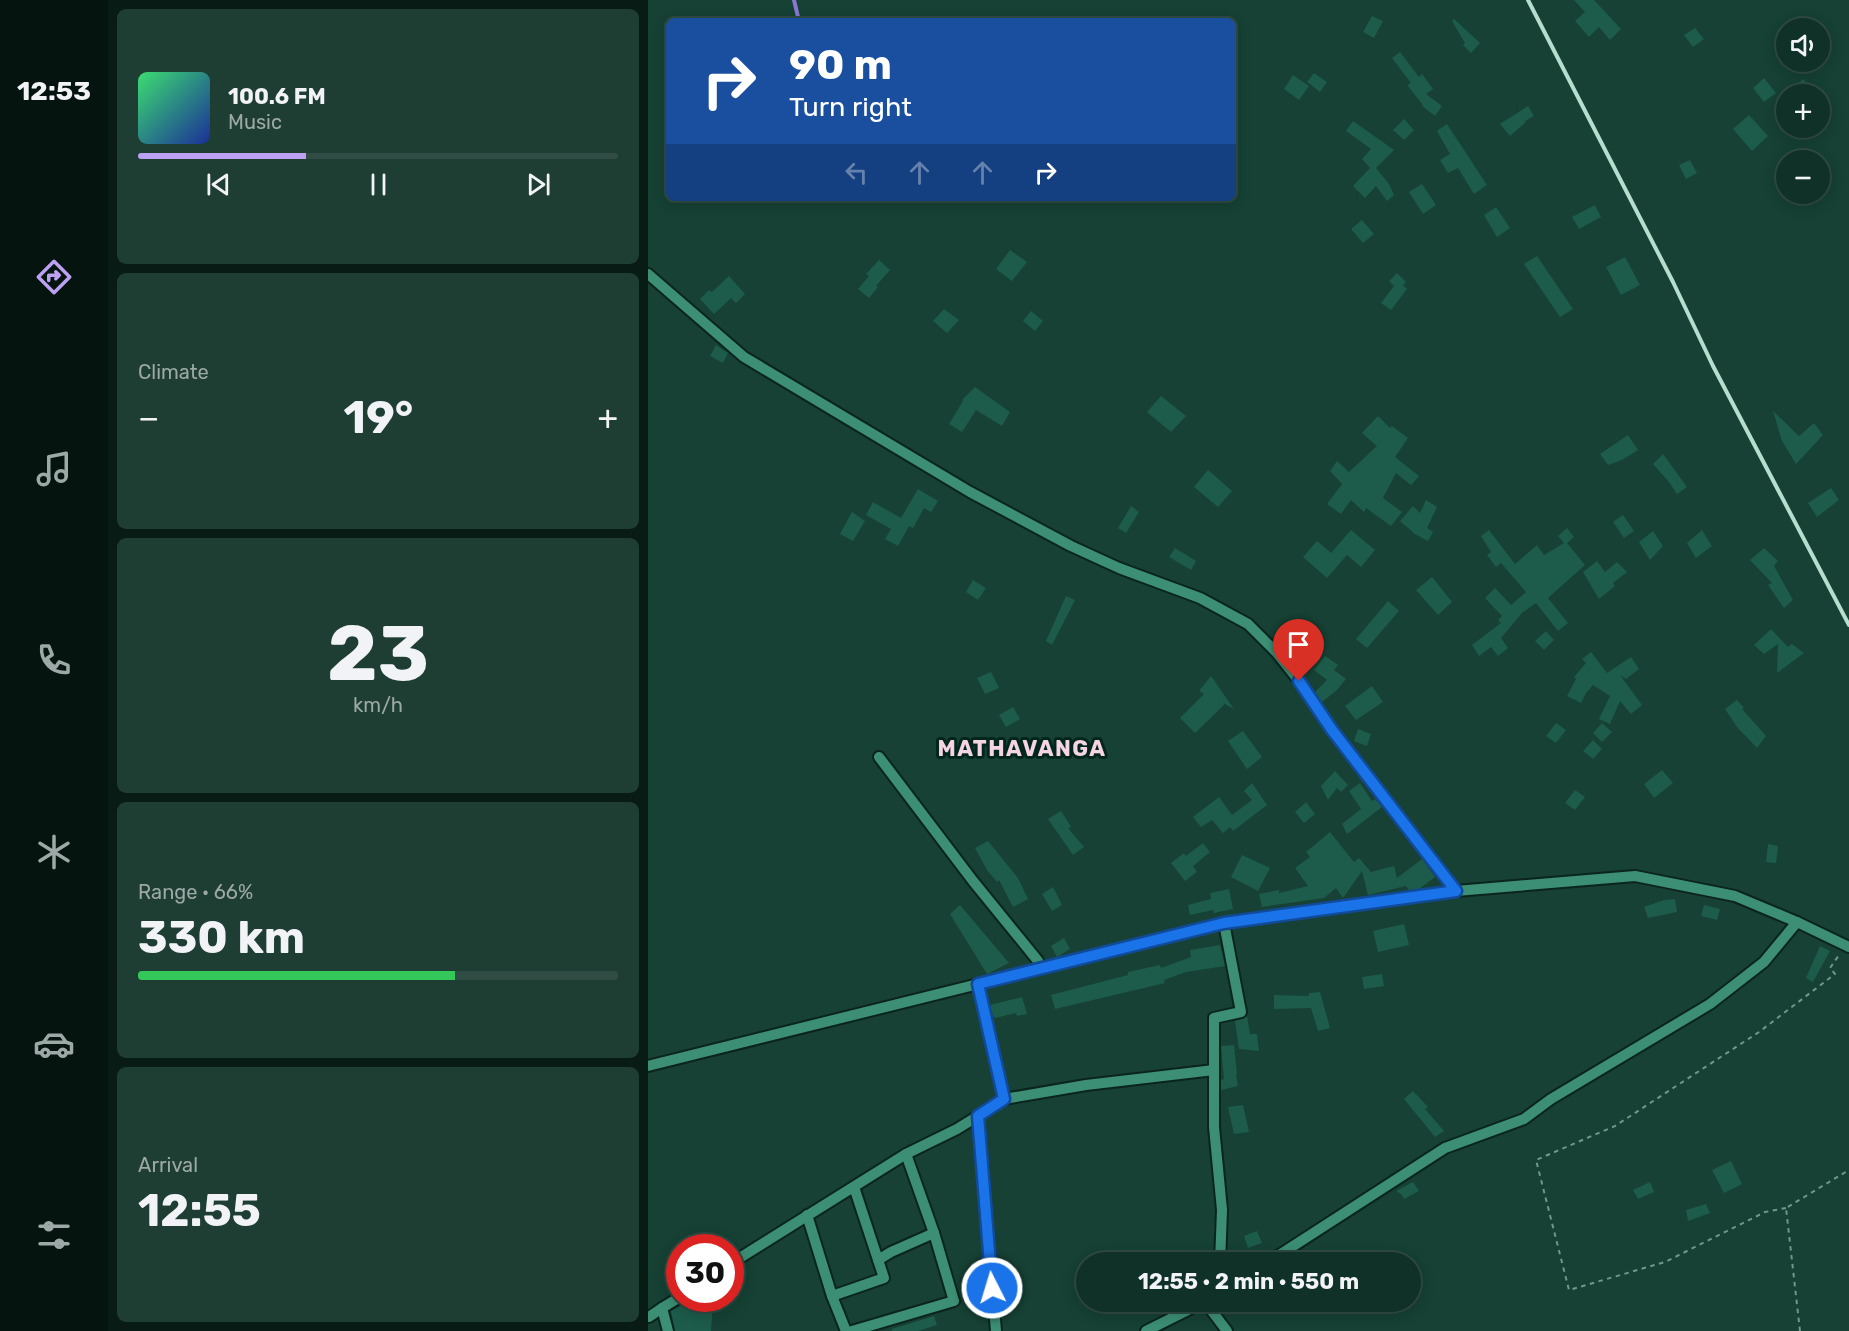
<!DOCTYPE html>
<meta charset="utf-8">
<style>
:root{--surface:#103127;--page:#1e3d33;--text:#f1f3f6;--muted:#9ca9a7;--line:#304c44;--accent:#bca0f2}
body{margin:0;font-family:Rubik,sans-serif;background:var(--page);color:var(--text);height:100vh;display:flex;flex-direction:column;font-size:22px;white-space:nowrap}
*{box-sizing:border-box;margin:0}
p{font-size:20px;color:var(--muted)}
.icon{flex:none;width:33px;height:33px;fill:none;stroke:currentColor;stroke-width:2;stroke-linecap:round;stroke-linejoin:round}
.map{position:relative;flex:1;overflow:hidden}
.sheet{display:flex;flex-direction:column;gap:9px;padding:9px;background:#091b15;width:540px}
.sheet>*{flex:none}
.banner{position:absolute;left:18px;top:18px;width:570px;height:183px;border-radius:9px;box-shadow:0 3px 15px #0003,0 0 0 2px var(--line);background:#1a4fa0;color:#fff;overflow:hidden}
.tools{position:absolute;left:1128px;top:18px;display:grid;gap:12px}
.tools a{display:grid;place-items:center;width:54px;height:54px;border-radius:50%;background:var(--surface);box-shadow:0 3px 15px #0003,0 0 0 2px var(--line);font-size:30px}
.speed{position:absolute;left:18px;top:1234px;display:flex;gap:12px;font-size:30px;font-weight:700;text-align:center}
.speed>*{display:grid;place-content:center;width:78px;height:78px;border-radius:50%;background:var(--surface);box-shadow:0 3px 15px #0003,0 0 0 2px var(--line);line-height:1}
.speed .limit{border:9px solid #d22;background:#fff;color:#111}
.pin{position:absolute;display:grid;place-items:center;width:51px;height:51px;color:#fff;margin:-62px -26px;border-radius:50% 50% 50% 0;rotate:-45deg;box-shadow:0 0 6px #0007}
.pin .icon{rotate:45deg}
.me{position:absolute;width:66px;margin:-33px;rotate:355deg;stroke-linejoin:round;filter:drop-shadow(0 0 4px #0008)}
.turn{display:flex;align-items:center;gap:21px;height:126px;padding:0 24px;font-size:27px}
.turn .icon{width:78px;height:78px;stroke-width:2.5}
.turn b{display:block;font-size:42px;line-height:51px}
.lanes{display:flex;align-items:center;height:57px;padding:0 24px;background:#0003;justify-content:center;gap:30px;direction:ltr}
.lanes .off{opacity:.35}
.big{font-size:45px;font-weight:700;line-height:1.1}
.sheet .card{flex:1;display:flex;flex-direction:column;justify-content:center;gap:9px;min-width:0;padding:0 21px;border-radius:9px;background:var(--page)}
.sheet .dial{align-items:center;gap:0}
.dial b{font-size:78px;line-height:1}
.song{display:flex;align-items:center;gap:18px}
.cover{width:72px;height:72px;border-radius:9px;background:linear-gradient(135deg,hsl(140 70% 55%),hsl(230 70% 35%))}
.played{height:6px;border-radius:3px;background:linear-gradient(90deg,var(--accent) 35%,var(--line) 35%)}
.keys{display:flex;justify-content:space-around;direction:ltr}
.heat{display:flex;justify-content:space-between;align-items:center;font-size:33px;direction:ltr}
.charge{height:9px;border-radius:4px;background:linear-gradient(90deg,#34c759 66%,var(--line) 0)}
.trip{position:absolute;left:428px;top:1252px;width:345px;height:60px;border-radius:30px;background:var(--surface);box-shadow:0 3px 15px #0003,0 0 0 2px var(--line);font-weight:700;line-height:60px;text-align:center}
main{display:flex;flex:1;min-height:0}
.dock{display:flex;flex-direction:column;width:108px;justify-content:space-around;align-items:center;background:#061410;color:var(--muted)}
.dock .icon{width:42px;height:42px}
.dock .current{color:var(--accent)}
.dock b{font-size:27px;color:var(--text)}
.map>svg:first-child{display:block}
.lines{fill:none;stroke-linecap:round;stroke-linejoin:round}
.stream{stroke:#8879ce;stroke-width:4}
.building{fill:#1d5c4a}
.street-casing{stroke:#0b251d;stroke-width:14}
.path{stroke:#6f988a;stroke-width:2;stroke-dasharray:4.5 4.5;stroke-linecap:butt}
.street{stroke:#3c8e75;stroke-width:10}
.rail{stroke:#b6ddce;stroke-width:4}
.route-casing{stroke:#114b97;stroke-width:15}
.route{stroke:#1a73e8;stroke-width:10}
.labels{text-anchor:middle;stroke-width:6;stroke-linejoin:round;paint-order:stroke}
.district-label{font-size:22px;font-weight:bold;letter-spacing:1.5px;fill:#f5d5e3;stroke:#03261c}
</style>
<main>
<nav class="dock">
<b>12:53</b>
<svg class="icon current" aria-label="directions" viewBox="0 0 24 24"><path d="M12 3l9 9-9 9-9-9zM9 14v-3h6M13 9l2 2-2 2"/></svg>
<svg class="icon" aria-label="music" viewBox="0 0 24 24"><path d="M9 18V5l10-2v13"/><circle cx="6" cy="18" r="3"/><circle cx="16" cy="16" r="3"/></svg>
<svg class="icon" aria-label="phone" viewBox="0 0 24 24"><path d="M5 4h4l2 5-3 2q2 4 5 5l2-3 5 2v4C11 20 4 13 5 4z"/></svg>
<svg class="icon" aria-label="climate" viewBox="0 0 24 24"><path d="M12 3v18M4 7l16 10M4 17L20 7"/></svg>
<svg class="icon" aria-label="car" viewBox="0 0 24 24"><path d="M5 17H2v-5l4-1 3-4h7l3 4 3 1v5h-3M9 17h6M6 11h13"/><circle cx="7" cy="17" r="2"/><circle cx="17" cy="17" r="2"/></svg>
<svg class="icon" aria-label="filters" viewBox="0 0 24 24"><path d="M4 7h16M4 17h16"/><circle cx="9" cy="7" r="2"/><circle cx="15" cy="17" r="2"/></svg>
</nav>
<section class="sheet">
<div class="card">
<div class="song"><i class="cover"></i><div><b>100.6 FM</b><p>Music</p></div></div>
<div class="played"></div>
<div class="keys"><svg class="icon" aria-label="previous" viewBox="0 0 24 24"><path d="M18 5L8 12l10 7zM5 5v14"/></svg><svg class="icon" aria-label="pause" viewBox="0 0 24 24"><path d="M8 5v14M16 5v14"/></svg><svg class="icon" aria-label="next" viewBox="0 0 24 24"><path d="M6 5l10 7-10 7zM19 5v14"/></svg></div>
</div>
<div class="card"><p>Climate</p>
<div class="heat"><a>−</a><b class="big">19°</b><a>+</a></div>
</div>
<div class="card dial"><b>23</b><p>km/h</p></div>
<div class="card"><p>Range · 66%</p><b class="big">330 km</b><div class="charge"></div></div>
<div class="card"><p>Arrival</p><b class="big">12:55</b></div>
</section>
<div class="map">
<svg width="1201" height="1331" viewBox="0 0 1201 1331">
<rect width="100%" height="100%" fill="#164134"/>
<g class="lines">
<polyline class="stream" points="146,0 151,21"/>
</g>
<g class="building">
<polygon points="926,0 946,0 973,29 962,40 951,27 941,37 927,21 937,12"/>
<polygon points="724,16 735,21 726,38 715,32"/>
<polygon points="806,19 832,43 823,53 815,45 817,43 804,21"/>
<polygon points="1047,28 1056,39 1045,47 1036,35"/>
<polygon points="752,52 771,77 774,74 785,89 778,94 794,106 787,116 774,106 775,105 759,85 763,83 744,58"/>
<polygon points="666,73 679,82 672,92 659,82"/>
<polygon points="645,75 661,86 651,100 636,89"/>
<polygon points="1116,78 1128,93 1116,102 1105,88"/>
<polygon points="1155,79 1169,94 1150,94 1145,89"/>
<polygon points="880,106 886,116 877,121 878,122 862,136 852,124"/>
<polygon points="1101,115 1120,136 1104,151 1085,129"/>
<polygon points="756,119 766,130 756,140 745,130"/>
<polygon points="705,121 746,150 728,168 741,184 746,195 739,201 728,186 717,198 705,186 722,168 714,159 723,149 698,131"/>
<polygon points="799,124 839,185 826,194 810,168 800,173 792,160 802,154 789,131"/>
<polygon points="1042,160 1049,173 1038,179 1031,165"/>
<polygon points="774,184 788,205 775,214 761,192"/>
<polygon points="947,205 953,217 931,229 924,217"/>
<polygon points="848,207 862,228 849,237 836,215"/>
<polygon points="714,220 726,234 715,243 703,229"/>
<polygon points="362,250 379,262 364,281 348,269"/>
<polygon points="889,256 925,309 912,317 876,264"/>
<polygon points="977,257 992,285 973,295 958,267"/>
<polygon points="231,260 242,270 228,286 230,287 221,298 210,289 221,276 218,274"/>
<polygon points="749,273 758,282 755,285 759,289 743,310 733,303 746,286 741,281"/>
<polygon points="81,276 97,294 88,303 83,298 66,314 52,299 61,290 64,292"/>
<polygon points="296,309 311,320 299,333 285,321"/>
<polygon points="383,311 395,321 387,331 375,321"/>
<polygon points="68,345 80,353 75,363 62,356"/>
<polygon points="327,387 362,412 354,426 328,410 314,432 301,424 315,401 314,400"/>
<polygon points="513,396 538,416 523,432 499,412"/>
<polygon points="1125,411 1151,436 1166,423 1175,435 1148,464 1134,441"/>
<polygon points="730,416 742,428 744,426 760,438 747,457 771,476 763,485 748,473 735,498 754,512 743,526 718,508 716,512 703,500 693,514 679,504 694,484 682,471 689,461 701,472 729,446 714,433"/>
<polygon points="980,435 990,450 974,460 960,465 952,454"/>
<polygon points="1015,454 1039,487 1029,494 1021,482 1005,464"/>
<polygon points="560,470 584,491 570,507 546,487"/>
<polygon points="1183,488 1191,500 1169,517 1160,503"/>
<polygon points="270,489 290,501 283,512 276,508 265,528 261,526 250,546 237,539 243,529 218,515 225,502 253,518"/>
<polygon points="778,500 789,507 779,528 785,532 780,541 767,534 752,521 765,506 772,513"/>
<polygon points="483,506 491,512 478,533 470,528"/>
<polygon points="204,512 217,521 205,541 192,534"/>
<polygon points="975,515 986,531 976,538 965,522"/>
<polygon points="919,528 926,537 919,543 937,565 900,598 920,623 910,631 888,603 874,613 853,638 860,648 850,656 843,647 831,656 824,645 853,623 850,620 854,616 837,598 847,588 863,605 878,592 853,563 848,567 839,555 843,552 833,536 841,530 867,564 889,545 896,555 916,543 910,536"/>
<polygon points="703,530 727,550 713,567 699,555 679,578 655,557 669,541 683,553"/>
<polygon points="1054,530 1064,546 1048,558 1039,543"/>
<polygon points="1005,531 1015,546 1002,560 991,542"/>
<polygon points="527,548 548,561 543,570 521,557"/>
<polygon points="1116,548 1130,561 1126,566 1145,600 1136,608 1120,585 1124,583 1102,560"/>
<polygon points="949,561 957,572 969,562 979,572 965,583 967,586 951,599 935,572"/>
<polygon points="784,577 804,602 790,615 768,590"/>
<polygon points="325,580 338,588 330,600 318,592"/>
<polygon points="418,596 427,600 404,645 398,641"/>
<polygon points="740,601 751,611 719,648 708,639"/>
<polygon points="1123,629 1140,647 1144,644 1156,653 1129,673 1130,644 1116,654 1106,645"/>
<polygon points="898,631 906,640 896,650 887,641"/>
<polygon points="943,652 959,673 983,657 991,669 978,679 972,675 994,705 983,714 972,701 962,724 951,719 962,696 945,685 938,693 933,703 919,696 928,679 926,677 938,663 934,659"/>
<polygon points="677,656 690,665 686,670 698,679 689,690 674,702 667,692 679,680 666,670"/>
<polygon points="343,672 351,688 337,694 329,678"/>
<polygon points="563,676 586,709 575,703 576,705 547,733 532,718 556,694 551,691"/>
<polygon points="724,686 735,702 708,720 697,706"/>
<polygon points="1089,700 1096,708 1094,709 1118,736 1109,748 1089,727 1077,709"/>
<polygon points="365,707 372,719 358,727 351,715"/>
<polygon points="908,723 918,730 908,743 898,736"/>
<polygon points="954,723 964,732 954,742 945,733"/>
<polygon points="710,729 723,734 719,746 706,741"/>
<polygon points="595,731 614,757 599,769 580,741"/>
<polygon points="945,740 954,749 945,759 935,751"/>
<polygon points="1014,770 1025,783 1006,798 996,784"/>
<polygon points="687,771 700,785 693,792 689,788 680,800 673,786"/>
<polygon points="604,783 619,805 585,831 582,827 575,833 564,820 553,827 545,817 571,797 584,815 604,800 596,791"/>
<polygon points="712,783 724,801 727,799 734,807 699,834 694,824 713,809 701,791"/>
<polygon points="927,790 937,797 927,810 917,803"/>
<polygon points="658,802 667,814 656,823 647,812"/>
<polygon points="413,811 423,827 420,828 436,847 425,855 400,819"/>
<polygon points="682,832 706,862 711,858 723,872 746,866 749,878 774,859 787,877 771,889 761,890 758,886 720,895 714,871 695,898 688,888 676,898 614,907 611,894 631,890 631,893 660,886 647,868 662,857 658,852"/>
<polygon points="340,841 370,878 380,899 365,907 351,880 349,882 339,870 327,848"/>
<polygon points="555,843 562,852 545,866 549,872 537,881 523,863 536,853 538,856"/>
<polygon points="1120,844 1130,846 1128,863 1118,862"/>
<polygon points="594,855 622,868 610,891 583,877"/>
<polygon points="405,887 414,905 404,911 394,894"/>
<polygon points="581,889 585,909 566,913 565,910 542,915 540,905 563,899 562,893"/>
<polygon points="1027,899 1029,912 1000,918 996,907 1016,900"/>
<polygon points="312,905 361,963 339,974 302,914"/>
<polygon points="1056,905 1072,909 1069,920 1053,916"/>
<polygon points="756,924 761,945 730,952 725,931"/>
<polygon points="416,938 422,949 409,957 403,946"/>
<polygon points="572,945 577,966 538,972 516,980 517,983 407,1009 403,995 480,975 480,972 512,965 513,968 543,957 542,950"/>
<polygon points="1172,946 1182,951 1165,982 1158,978"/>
<polygon points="734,974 736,986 716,989 714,977"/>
<polygon points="672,992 682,1028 670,1031 663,1008 626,1009 626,995 661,996 661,993"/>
<polygon points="374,997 379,1014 369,1016 368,1013 347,1018 345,1016 342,1005"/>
<polygon points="599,1016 602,1034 609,1034 611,1051 591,1049 587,1021 595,1019"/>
<polygon points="586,1045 589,1074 588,1074 590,1086 573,1090 573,1080 576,1079 573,1046"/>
<polygon points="765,1091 780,1107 777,1109 796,1131 787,1137 756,1099"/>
<polygon points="595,1105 601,1132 586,1134 580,1107"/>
<polygon points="1083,1161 1094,1184 1076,1193 1064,1170"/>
<polygon points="765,1182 771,1191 756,1199 753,1194 748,1191"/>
<polygon points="1002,1182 1006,1192 990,1199 985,1190"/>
<polygon points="1058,1204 1062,1213 1040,1221 1038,1210"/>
<polygon points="609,1231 614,1243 600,1248 596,1236"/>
<polygon points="65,1302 63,1331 27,1331 23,1311 34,1305"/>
<polygon points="286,1316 289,1325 270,1331 244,1331 244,1329"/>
</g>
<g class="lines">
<defs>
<g id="street">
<polyline points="0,274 96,357 322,492 423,546 471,568 552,598 600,624 628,652 651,681 684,730 808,891"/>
<polyline points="231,757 325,881 390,961"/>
<polyline points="330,984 356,1099 330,1116 348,1331"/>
<polyline points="0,1066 576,923 808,891 987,876 1087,896 1149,922 1201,947"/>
<polyline points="356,1099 438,1085 566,1070"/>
<polyline points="159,1215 184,1296 198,1331"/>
<polyline points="230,1260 243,1252 286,1233"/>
<polyline points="572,1263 574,1210 566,1127 566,1018 593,1012 576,923"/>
<polyline points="619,1263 797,1148 876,1119 903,1099 1062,1004 1116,962 1149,922"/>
<polyline points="82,1264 258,1154 309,1129 330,1116"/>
<polyline points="184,1296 236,1278 206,1187"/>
<polyline points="557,1302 579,1331"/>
<polyline points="14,1308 32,1297"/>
<polyline points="1,1317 14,1308 20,1331"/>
<polyline points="204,1331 306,1301 286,1233 258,1154"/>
<polyline points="498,1331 556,1302"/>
</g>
</defs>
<use href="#street" class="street-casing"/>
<g class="path">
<polyline points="1138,1208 1117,1212 1017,1262 921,1290 888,1160 967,1126 1111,1032 1187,974 1182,968 1191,955"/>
<polyline points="1152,1331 1138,1208 1201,1170"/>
</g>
<use href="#street" class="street"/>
<polyline class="rail" points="880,0 1025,282 1065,366 1201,625"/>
</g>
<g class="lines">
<defs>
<polyline id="route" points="344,1288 330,1116 356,1099 330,984 576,923 808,891 684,730 651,681"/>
</defs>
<use href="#route" class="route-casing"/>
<use href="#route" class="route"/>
</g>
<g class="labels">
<g class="district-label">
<text x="374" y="756">MATHAVANGA</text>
</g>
</g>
</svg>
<div class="tools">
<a><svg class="icon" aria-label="sound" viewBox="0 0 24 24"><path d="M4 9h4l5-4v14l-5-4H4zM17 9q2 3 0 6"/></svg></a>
<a>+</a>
<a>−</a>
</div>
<div class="speed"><div class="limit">30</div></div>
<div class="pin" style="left:651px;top:681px;background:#d93025"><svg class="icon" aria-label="arrive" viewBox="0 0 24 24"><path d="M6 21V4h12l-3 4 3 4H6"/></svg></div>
<svg class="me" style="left:344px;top:1288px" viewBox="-20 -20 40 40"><circle r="17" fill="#1a73e8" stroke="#fff" stroke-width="3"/><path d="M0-11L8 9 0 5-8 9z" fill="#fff"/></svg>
<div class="trip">12:55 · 2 min · 550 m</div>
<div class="banner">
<div class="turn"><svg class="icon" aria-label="right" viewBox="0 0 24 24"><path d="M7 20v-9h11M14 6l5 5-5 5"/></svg><div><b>90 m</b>Turn right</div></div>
<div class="lanes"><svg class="icon off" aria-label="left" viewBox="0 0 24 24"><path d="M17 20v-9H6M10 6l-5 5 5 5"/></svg><svg class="icon off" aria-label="ahead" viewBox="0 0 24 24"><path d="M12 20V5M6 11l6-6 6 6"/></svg><svg class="icon off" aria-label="ahead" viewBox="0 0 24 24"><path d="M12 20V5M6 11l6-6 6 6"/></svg><svg class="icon" aria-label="right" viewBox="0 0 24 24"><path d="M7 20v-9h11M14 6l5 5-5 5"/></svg></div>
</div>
</div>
</main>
